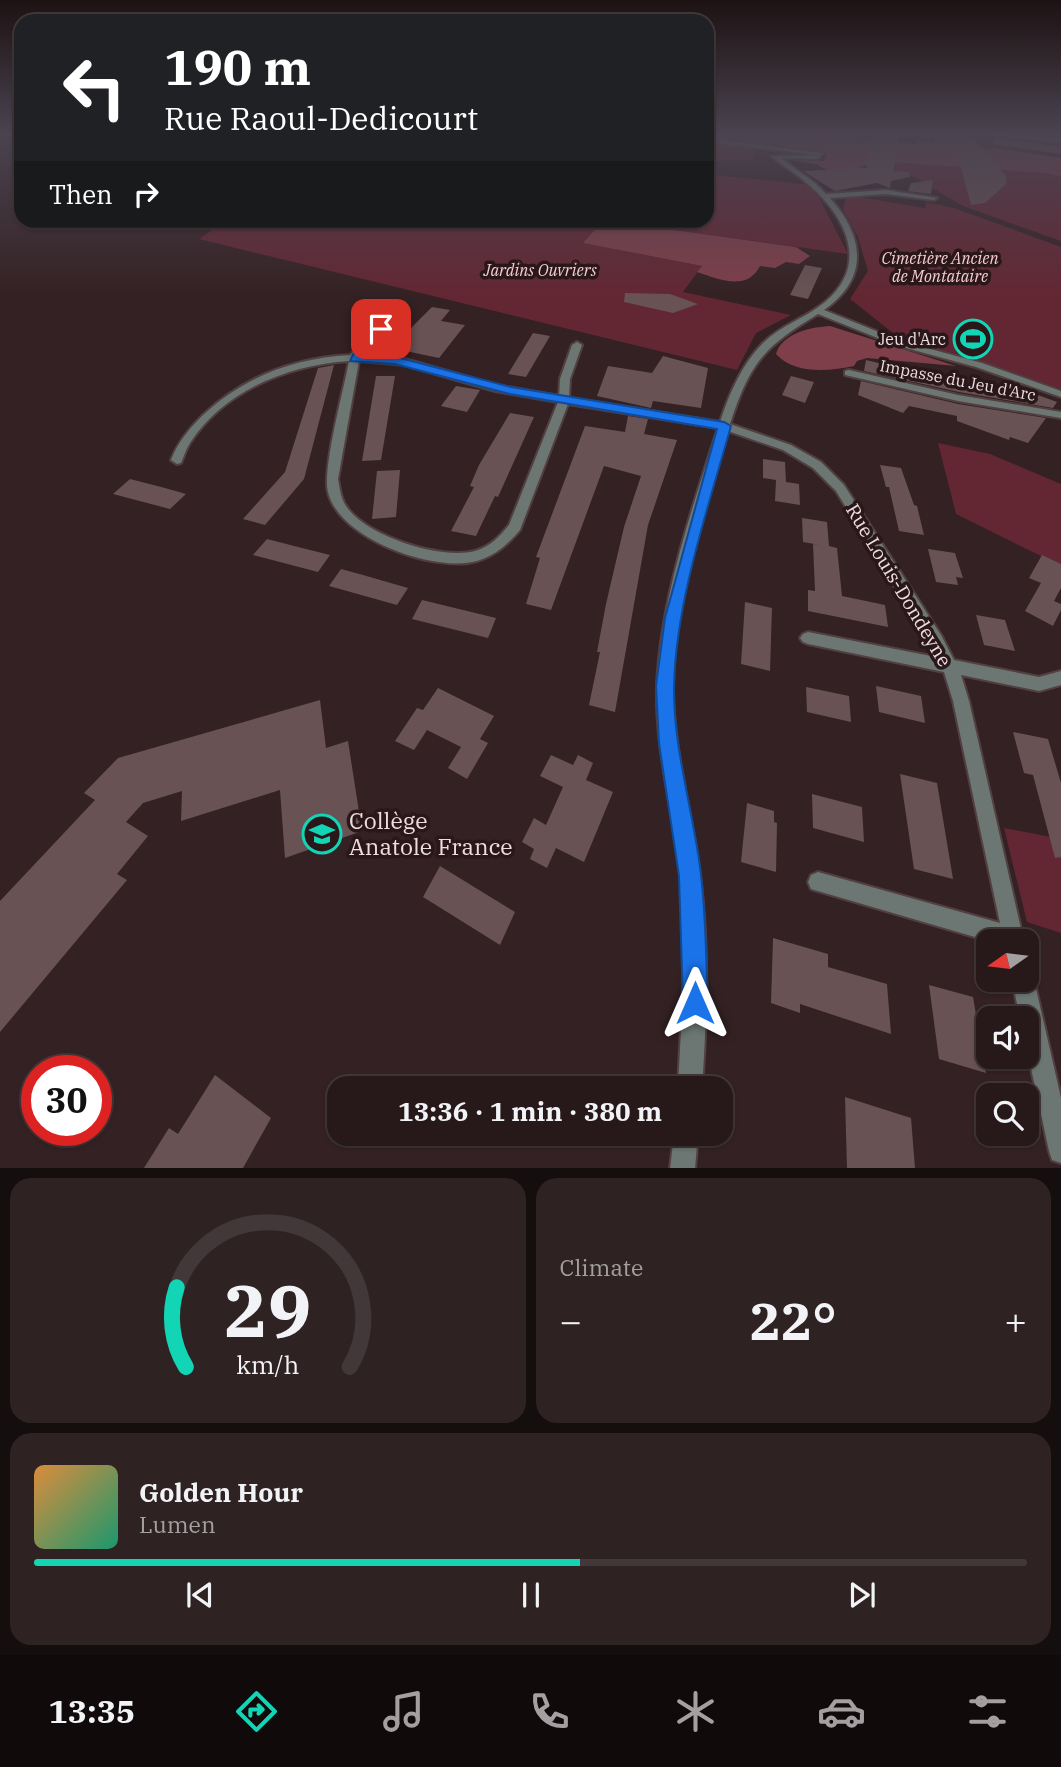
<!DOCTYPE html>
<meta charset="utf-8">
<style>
:root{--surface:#27191a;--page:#2f2223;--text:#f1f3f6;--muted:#a4a0a2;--line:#433839;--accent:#11d5b4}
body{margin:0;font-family:"IBM Plex Serif",serif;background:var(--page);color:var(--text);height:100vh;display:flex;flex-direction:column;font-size:26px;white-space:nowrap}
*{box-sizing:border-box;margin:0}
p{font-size:23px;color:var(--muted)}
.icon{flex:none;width:38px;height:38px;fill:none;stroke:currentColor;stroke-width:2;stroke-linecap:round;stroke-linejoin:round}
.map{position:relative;height:1168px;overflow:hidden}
.side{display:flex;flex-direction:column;gap:10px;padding:10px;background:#150e0e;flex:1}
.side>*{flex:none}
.guide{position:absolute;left:14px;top:14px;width:700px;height:214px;border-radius:21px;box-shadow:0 2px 5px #0004,0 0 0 2px var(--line);background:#202124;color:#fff;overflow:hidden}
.needle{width:46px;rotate:256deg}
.controls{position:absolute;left:976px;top:929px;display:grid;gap:14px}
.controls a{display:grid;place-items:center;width:63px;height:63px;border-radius:14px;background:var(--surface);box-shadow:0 2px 5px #0004,0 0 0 2px var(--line);font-size:35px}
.speed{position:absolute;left:21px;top:1055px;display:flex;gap:14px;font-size:35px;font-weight:700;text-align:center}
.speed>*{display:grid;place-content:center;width:91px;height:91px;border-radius:50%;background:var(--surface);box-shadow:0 2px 5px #0004,0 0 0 2px var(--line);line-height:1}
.speed .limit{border:10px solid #d22;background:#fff;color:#111}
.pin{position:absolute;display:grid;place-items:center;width:60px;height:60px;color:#fff;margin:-30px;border-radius:14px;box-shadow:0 4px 10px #0006}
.me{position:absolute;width:77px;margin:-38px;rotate:0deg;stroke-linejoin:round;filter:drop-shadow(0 0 5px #0008)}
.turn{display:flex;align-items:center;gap:24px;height:147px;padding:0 35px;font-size:32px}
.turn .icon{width:91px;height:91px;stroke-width:2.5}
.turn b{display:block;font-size:49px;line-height:60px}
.then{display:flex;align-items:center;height:66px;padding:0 35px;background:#0003;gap:14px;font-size:26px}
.big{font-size:52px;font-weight:700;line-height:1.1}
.side .widget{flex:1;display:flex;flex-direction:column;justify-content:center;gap:10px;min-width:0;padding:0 24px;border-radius:21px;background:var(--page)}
.side .dial{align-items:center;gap:0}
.dial svg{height:182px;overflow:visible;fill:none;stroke:var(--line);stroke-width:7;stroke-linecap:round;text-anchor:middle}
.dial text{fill:var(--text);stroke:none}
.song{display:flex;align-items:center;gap:21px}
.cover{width:84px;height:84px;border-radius:10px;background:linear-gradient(135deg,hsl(30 70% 55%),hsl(160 70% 35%))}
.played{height:7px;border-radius:4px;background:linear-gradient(90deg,var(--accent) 55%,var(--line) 55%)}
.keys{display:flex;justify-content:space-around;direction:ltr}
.heat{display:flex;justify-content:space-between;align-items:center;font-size:38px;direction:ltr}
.side .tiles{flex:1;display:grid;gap:10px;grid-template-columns:1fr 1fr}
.widget:last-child{grid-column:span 2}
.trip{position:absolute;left:327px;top:1076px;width:406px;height:70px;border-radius:21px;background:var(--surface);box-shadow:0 2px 5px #0004,0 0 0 2px var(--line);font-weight:700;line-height:70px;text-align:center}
.tabs{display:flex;height:112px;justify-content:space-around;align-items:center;background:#100a0a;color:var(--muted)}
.tabs .icon{width:49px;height:49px}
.tabs .on{color:var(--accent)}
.tabs b{font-size:32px;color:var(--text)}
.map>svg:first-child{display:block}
.green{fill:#632733}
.forest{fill:#7f3f4a}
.building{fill:#685254}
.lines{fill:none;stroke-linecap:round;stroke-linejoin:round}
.street-casing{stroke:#513f41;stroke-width:4}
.street{fill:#6c7773;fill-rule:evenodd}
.route{fill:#1a73e8;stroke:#114b97;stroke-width:2}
.labels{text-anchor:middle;stroke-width:7;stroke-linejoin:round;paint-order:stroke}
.far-park-label{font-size:16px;font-style:italic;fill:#f6cdd1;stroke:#29171a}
.far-poi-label{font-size:16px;fill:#ecdee0;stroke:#29171a;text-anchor:end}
.far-street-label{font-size:16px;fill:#ecdee0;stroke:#29171a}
.street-label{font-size:19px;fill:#ecdee0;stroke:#29171a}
.near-poi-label{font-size:23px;fill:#ecdee0;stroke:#29171a;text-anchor:start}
</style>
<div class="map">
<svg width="1061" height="1169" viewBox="0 0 1061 1169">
<rect width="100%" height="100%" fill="#342123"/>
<g class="green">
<polygon points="707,141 758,148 751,160 707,161"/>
<polygon points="994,148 1061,158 1061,241 963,206 914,177 867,167 868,163"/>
<polygon points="707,174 803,184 814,188 848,254 610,221 707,220"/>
<polygon points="852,196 925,208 926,202 954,208 1061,247 1061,389 958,354 902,340 850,299 868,271 858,237 843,209 846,197"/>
<polygon points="227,220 603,221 584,243 702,266 683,292 791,315 756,333 737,370 199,239"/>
<polygon points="938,443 990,454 1061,484 1061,566 956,514"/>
<polygon points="1004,828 1061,839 1061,933 1027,922"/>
</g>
<g class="forest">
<polygon points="712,133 802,133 917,144 916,141 934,142 932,133 954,135 968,150 994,148 1061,158 1061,176 1046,173 890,162 857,167 846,173 832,173 816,164 790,160 791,157 824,161 827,153 709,138"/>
<path d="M610,221L796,247L810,256L799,264L786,262L775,268L760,266C747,292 718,279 697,272L702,266L583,243L603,221Z"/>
<path d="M830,326L956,366L867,358L857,361L854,366C830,371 795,375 776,354C782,333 811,327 830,326Z"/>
</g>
<g class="building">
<polygon points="872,133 900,133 893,171 909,172 910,177 891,181 890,188 877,183 835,191 803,171 846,169 846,166 867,168"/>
<polygon points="952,133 969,133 1006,176 1006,184 985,203 971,205"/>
<polygon points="993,138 1061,146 1061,154 993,144"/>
<polygon points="933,180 931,194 908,191 911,183"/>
<polygon points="805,265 822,268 808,299 790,295"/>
<polygon points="625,293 670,294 698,304 673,313 624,302"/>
<polygon points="432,307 450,310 441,321 465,325 439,358 391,348"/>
<polygon points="533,333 550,336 526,377 508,374"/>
<polygon points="663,356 708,368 701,408 653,401 651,408 597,396 608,366 652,373"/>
<polygon points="866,360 965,384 985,384 1025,393 1027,391 1057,402 1053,408 959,392 864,371"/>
<polygon points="334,365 304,479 265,525 243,519 285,472 318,368"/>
<polygon points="376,376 395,376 381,460 362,461"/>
<polygon points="791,376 814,382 805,403 782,395"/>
<polygon points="861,381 958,404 1046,418 1028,443 1010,437 1009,440 957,421 957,416 909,406 903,413 858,395"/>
<polygon points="456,386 480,390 467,412 441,406"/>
<polygon points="510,413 534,417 498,497 495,496 476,536 451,531 474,487 470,486 479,465"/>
<polygon points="628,416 648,419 644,434 677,440 648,525 615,712 589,705 600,652 597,652 606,604 624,527 641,476 604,466 551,610 526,604 540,558 536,557 585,426 625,432"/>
<polygon points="763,459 785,462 786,482 799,484 800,505 775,501 776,480 763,478"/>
<polygon points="880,465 901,468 914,505 917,506 924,535 899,531 889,487 886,487"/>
<polygon points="400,470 396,517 372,519 377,471"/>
<polygon points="130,479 165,488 186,494 170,509 113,494"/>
<polygon points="802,518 827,522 829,546 837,548 842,596 885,605 888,627 808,611 808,590 815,591 813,544 820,545 803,542"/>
<polygon points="267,539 306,549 330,555 318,572 253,555"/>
<polygon points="928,549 955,553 963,578 956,577 958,585 936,582"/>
<polygon points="1042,555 1061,564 1061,588 1054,601 1061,604 1061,610 1053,626 1025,611 1041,583 1029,578"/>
<polygon points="341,569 363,575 408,588 397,605 329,586"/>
<polygon points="422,600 496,618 488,638 412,619"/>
<polygon points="745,602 772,608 770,671 741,664"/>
<polygon points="976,615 1005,620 1015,651 984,645"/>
<polygon points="876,686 921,696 925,723 879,712"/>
<polygon points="806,687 849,696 851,722 807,712"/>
<polygon points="438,688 494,716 480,739 488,743 467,779 448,768 461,747 427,730 414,750 395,741 417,708 423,710"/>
<polygon points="320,700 326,748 348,741 362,831 285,858 280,790 181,821 182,791 143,803 126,822 148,836 117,874 127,880 0,1032 0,901 95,800 84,793 118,758"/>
<polygon points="1013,732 1048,739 1061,783 1061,857 1055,858 1033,775 1024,773"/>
<polygon points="551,755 573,765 578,755 593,763 586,780 613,792 584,862 556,848 547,868 530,859 534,849 522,842 534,818 546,825 563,787 540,776"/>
<polygon points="900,774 937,783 953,879 914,869"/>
<polygon points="812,794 862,807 864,842 813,828"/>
<polygon points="747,803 774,811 774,822 777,823 776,872 741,862"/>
<polygon points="440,866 515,912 500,945 423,897"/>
<polygon points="773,938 828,954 828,967 887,984 891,1034 800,1004 800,1013 771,1003"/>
<polygon points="929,985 973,997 986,1073 939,1059"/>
<polygon points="215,1075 271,1118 243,1168 144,1168 169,1128 178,1134"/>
<polygon points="845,1097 911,1118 915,1168 847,1168"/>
</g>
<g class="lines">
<defs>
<g id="street">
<polygon points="989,133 1061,139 1061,143 992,135"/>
<path d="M707,138L823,153L818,159L781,158L815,183L826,194L886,190L937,198L934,200L886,194L830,198C864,236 870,278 824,310L901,341L982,363L1061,391V397L976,367L895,345L818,314C764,347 750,362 730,424L791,445L821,462L844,485L941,635L954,660L1039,677L1061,671V685L1039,691L961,675L969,701L1024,942H992L811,889L808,882L811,875L818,872L1000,923L953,701L944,672L808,644L803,642L800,638L803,634L808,632L936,657L930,644L836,491L813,468L783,450L728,431C704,514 672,603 673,691C674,753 692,813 700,875C709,946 707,1017 702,1088H678C681,1017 688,948 681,876C674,813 655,750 657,686C661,598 691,511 718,428L568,404L520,530C507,545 496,555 477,561C434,573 339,539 328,492C322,469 344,389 349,361C289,365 224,390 190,443C186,449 184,456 181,463L177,464L171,460C178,442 189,429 202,416C243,377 294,358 350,355L371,330L404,323L407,324V328L377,334L360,355L405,359L496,385L559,396L560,379L572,345L577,342L582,345L570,379L569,398L720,422C729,394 742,364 763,343C781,325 806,318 825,302C870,264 846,217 809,185C797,174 783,166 771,156L816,155L707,142ZM359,361L405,365L495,391L558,402L509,525C500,536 490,547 475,551C441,560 371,537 349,510C341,501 340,490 338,479Z"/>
<polygon points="849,370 958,395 1061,412 1061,418 958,401 845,375 845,371"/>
<polygon points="1027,971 1031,972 1034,980 1061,1098 1061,1163 1052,1160 1049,1151 1027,1050 1027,1018 1020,1018 1012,980 1027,980"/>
<polygon points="674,1134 698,1134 695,1169 670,1169"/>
</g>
</defs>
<use href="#street" class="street-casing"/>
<use href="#street" class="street"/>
</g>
<linearGradient id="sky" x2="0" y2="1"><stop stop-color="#1d1213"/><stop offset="0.45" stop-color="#4a4350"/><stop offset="1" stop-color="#4a4350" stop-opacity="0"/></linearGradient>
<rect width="1061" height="297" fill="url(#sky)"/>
<path class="route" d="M381,326L386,329L361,356L396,357L511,387L724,422L731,426C708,508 676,601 674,686C673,750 694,812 701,875C706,917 706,961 708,1003L704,1012L695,1015L686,1012L683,1003L679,876L659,743L656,686L665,618L717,429L510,394L395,364L350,361L358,344Z"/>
<defs>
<symbol id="stadium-ring" viewBox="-11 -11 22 22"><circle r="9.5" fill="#29171a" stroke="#11d5b4" stroke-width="1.5"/><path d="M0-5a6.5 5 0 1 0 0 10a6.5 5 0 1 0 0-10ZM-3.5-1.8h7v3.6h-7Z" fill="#11d5b4"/></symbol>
<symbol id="school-ring" viewBox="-11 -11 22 22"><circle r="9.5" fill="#29171a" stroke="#11d5b4" stroke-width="1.5"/><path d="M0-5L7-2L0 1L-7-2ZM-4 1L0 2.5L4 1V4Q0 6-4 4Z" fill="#11d5b4"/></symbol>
</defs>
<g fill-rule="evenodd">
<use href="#stadium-ring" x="951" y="317" width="44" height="44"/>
<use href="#school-ring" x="300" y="812" width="44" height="44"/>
</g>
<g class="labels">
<g class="far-park-label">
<text x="940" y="264">Cimetière Ancien<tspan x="940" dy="18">de Montataire</tspan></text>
<text x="540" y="276">Jardins Ouvriers</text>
</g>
<g class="far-poi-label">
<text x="946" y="345">Jeu d'Arc</text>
</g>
<g class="far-street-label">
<text transform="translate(958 380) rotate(11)" y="6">Impasse du Jeu d'Arc</text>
</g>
<g class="street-label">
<text transform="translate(899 585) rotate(59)" y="7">Rue Louis-Dondeyne</text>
</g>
<g class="near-poi-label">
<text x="349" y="829">Collège<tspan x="349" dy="26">Anatole France</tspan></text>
</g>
</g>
</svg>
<div class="controls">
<a><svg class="needle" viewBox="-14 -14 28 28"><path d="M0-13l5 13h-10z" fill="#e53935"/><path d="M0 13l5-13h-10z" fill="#a4a0a2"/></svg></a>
<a><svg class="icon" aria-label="sound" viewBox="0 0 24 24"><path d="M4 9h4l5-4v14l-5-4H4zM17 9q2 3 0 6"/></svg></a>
<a><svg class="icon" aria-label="search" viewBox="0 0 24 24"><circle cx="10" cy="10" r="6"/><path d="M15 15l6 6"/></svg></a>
</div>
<div class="speed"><div class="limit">30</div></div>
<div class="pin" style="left:381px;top:329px;background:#d93025"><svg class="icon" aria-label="arrive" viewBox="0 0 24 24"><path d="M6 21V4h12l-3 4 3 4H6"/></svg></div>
<svg class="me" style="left:695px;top:1003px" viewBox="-20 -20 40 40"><path d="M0-17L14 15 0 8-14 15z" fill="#1a73e8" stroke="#fff" stroke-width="4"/></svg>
<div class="trip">13:36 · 1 min · 380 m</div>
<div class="guide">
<div class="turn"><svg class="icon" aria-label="left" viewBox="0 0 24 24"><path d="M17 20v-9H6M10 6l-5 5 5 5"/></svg><div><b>190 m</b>Rue Raoul-Dedicourt</div></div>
<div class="then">Then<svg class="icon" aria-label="right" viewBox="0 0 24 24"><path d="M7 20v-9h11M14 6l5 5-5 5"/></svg></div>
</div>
</div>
<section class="side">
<div class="tiles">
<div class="widget dial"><svg viewBox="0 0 100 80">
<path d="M14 69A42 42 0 1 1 86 69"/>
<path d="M14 69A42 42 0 0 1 10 34" stroke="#11d5b4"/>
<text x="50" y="56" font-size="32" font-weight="700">29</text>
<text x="50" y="72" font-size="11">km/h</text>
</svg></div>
<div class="widget"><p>Climate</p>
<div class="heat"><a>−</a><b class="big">22°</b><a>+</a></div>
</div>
<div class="widget">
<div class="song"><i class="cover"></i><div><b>Golden Hour</b><p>Lumen</p></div></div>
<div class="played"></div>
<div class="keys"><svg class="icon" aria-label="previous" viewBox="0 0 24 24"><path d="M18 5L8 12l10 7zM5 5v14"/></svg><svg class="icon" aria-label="pause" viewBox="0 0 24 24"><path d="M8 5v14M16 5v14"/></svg><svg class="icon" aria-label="next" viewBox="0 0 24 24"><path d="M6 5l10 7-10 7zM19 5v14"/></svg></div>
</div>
</div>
</section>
<nav class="tabs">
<b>13:35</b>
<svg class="icon on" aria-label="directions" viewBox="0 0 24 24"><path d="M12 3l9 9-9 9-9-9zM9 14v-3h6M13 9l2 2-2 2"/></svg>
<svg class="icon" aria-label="music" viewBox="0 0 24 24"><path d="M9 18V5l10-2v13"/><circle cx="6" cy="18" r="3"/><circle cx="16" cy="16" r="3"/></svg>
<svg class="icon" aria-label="phone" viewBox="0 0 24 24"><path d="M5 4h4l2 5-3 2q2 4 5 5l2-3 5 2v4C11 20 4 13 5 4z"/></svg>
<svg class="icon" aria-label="climate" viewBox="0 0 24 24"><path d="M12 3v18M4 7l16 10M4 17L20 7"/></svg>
<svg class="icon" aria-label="car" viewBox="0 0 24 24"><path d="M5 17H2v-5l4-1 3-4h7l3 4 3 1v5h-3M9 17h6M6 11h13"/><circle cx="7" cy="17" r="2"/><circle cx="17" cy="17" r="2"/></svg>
<svg class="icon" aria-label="filters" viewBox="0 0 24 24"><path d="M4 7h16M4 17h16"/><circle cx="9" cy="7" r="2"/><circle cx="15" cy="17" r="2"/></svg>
</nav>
